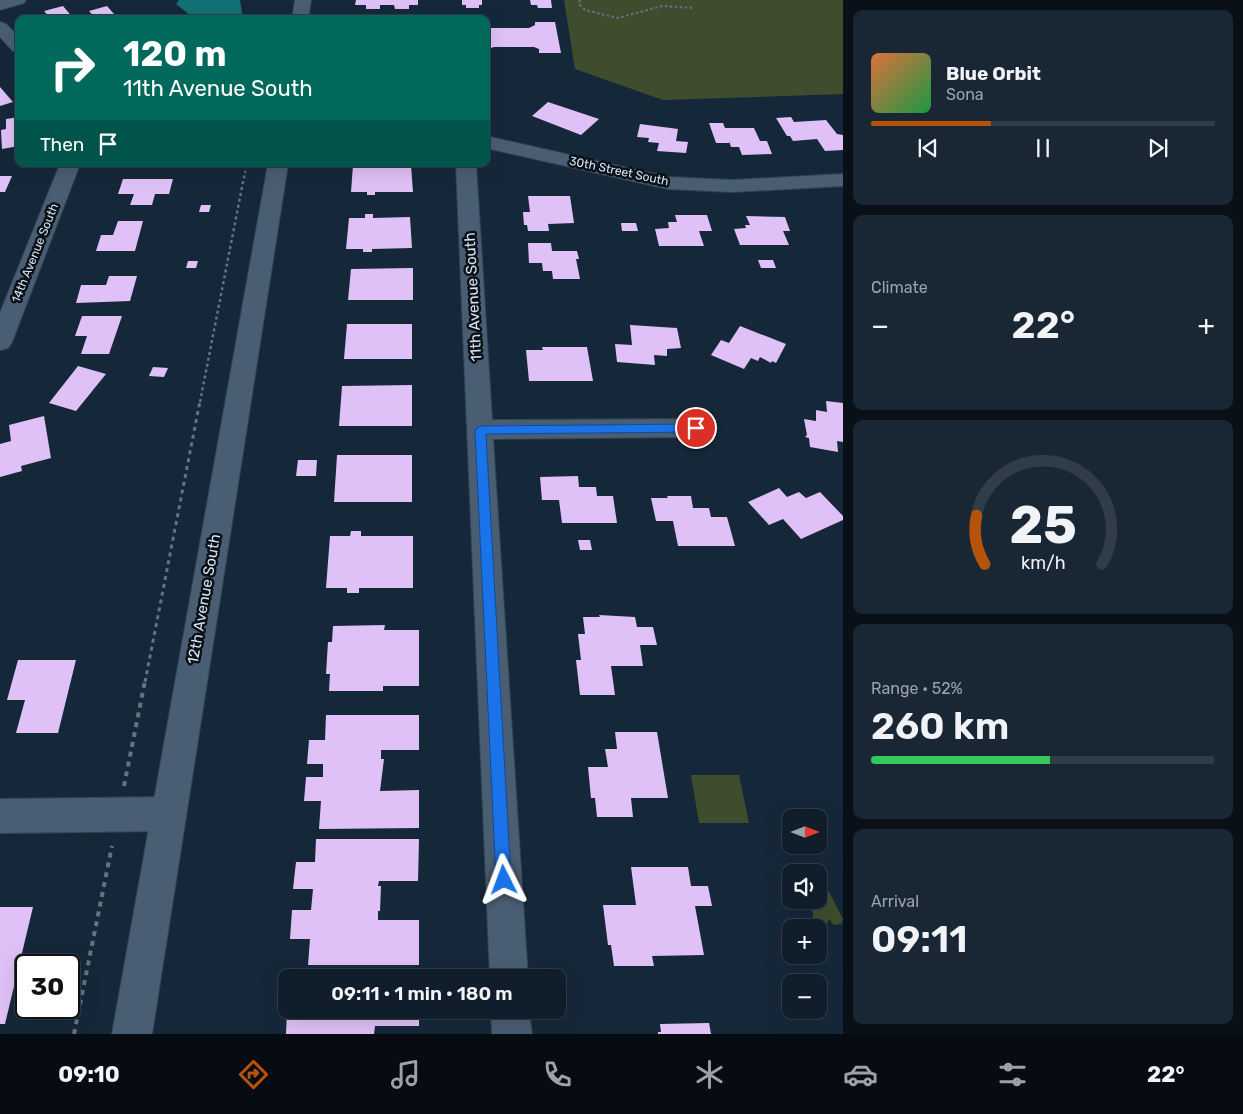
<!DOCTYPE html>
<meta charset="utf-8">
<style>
:root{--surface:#101e2c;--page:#192734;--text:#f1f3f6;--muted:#9ca2a9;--line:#303c48;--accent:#b45309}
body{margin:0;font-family:Rubik,sans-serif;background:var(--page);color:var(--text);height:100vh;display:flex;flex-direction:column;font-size:19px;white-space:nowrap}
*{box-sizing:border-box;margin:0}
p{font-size:16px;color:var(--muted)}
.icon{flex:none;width:28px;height:28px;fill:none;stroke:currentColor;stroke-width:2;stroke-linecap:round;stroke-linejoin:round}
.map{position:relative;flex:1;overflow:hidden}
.drawer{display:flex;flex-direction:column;gap:10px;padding:10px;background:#091018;width:400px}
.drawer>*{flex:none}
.banner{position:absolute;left:15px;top:15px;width:475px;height:152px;border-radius:10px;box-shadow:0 5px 20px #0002,0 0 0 1px var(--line);background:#00695c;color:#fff;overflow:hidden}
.needle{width:32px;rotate:90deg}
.buttons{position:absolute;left:782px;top:809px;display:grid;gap:10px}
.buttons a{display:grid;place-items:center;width:45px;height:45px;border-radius:10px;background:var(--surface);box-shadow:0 5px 20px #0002,0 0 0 1px var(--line);font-size:25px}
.speed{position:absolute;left:15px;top:954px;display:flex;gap:10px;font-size:25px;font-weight:700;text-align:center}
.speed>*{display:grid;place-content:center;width:65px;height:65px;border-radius:50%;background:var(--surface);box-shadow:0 5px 20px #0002,0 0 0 1px var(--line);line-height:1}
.speed .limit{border:2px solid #111;border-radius:8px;background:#fff;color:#111}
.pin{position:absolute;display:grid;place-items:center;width:42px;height:42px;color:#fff;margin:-21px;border:2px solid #fff;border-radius:50%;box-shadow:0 1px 5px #0007}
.me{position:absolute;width:55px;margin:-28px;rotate:357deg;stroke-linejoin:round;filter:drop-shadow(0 0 4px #0008)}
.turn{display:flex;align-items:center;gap:18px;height:105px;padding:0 25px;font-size:22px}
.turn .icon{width:65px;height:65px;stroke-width:2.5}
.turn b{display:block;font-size:35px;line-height:42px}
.then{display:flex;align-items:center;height:48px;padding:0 25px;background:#0003;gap:10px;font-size:19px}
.big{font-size:38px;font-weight:600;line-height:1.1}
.drawer .widget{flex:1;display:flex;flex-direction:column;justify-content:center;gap:8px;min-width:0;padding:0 18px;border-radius:10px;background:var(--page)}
.drawer .dial{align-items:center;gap:0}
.dial svg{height:130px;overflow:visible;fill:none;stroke:var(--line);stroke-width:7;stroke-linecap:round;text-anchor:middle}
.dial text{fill:var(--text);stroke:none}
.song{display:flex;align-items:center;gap:15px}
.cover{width:60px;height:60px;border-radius:8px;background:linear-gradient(135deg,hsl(20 70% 55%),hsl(140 70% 35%))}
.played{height:5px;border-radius:2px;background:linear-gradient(90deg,var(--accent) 35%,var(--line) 35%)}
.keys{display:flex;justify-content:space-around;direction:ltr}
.heat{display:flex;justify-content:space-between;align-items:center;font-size:28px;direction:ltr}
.charge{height:8px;border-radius:4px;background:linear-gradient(90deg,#34c759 52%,var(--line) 0)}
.trip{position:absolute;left:278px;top:969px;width:288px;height:50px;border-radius:10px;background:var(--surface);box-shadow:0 5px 20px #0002,0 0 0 1px var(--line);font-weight:600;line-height:50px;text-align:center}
.menu{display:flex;height:80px;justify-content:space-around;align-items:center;background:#060c12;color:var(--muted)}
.menu .icon{width:35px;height:35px}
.menu .current{color:var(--accent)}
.menu b{font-size:22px;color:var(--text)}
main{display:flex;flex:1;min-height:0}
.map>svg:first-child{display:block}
.green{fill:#3f4d2e}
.water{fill:#137174}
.building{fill:#e0c1f7}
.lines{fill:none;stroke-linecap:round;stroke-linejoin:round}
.minor-casing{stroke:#354353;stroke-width:2}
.tertiary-casing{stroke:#354353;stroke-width:2}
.path-far3{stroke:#637383;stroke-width:2;stroke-dasharray:2.5 2.5;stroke-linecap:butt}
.path-far2{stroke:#637383;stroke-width:2.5;stroke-dasharray:3 3;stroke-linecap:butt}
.path-far1{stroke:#637383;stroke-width:3;stroke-dasharray:4 4;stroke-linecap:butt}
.path{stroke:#637383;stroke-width:4;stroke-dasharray:5 5;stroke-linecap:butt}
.minor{fill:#4a5e73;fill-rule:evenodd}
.tertiary{fill:#4a5e73;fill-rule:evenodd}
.route{fill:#1a73e8;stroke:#114b97}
.labels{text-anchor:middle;stroke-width:5;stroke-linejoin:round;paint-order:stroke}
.far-street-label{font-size:12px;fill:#d9e4f1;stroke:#081018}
.street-label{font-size:15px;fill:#d9e4f1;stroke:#081018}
</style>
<main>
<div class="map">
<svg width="843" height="1034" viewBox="0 0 843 1034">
<rect width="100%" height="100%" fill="#15283a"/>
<g class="green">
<polygon points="564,0 843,0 843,94 663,100 575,69"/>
<polygon points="691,775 739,775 749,823 699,823"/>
<path d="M819,886L829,892L843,919L841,924L834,925L829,919L827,924L819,932V928L810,927L808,922L812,920C816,911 809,906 804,900H819Z"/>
</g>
<polygon class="water" points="179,0 240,0 243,19 195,19 176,4"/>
<g class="building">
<polygon points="356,0 418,0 418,5 409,5 409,9 395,9 394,5 380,5 380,9 366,9 366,5 355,5"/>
<polygon points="462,0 482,0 482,5 479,5 479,8 466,8 466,5 462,5"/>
<polygon points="530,0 551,0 552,8 538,8 537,5 531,5"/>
<polygon points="63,6 74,19 51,19 44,11"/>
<polygon points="107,6 114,14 96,19 89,11"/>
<polygon points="535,22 555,22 561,53 539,53 539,49 534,47 494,47 488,49 488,53 486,53 486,25 491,28 529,28 535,25"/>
<polygon points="0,87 13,102 0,106"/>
<polygon points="548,102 599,119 581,135 532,116"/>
<polygon points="19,117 19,146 2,149 1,130 6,129 6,119"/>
<polygon points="791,117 794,122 826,120 837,134 843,135 843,150 825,151 817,139 793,141 790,136 787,136 776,118"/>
<polygon points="709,123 723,123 725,128 754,128 760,141 767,141 772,154 742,155 739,147 731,147 729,141 729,143 716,143"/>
<polygon points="640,124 678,129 676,141 688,142 686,153 657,151 659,143 648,142 649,138 637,137"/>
<polygon points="125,164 161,164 160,168 124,168"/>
<polygon points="368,164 411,165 413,192 375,192 375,195 367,195 367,192 351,192 353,165"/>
<polygon points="0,176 12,176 5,192 0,192"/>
<polygon points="123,179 173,179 169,194 155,194 152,205 130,205 134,194 118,194"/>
<polygon points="528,196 570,196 574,223 548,224 549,231 528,231 527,225 524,225 523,212 530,212"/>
<polygon points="201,205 211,205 209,212 199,212"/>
<polygon points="365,214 373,214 373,218 410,217 412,248 372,249 372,252 363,252 363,249 346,249 349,218 365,218"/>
<polygon points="675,215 707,215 712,231 699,231 704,246 659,246 655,229 669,228 668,222 677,222"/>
<polygon points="746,216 785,217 790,231 783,231 789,245 740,245 734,229 746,228 745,225 750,225"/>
<polygon points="118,221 143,221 135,251 96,251 101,235 113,235"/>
<polygon points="621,223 636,223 638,231 622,231"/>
<polygon points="528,243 551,243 552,251 577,251 579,259 576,259 580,279 553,279 552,271 543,271 542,263 529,263"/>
<polygon points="758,260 773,260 776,268 761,268"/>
<polygon points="188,261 198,261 196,268 186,268"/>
<polygon points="413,268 413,300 348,300 351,269"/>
<polygon points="109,276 137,276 130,301 76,303 81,285 106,285"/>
<polygon points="82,316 122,316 109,354 81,354 87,336 75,336"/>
<polygon points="347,324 412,324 412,359 344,359"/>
<polygon points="630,325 677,328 681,348 667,349 667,356 654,355 655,365 617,362 615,344 632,345"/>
<polygon points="740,326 786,344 776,363 772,361 771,363 760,357 758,361 751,358 744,369 711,355 721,340 729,343"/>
<polygon points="542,347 587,347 593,381 529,381 526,350 543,350"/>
<polygon points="78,366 106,374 76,411 49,403"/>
<polygon points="153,367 168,368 164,377 149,376"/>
<polygon points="412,385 412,426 339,426 342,386"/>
<polygon points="826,401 843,403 843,442 837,441 838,452 810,447 809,438 805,437 807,435 804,419 816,421 816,410 827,412"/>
<polygon points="44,416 51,458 21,466 22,471 0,477 0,444 11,441 9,425"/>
<polygon points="337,455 412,455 412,502 334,502"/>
<polygon points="298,460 317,460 316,476 296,476"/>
<polygon points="578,476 579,487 596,487 597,496 613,496 617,523 562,523 559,500 542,500 540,477"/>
<polygon points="779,488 787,497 799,492 806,498 820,492 843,516 843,520 801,539 783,519 769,525 748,502"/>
<polygon points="667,496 691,496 693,508 709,508 711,517 727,517 735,546 678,546 673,521 656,521 651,498 668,498"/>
<polygon points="351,531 361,531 361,536 413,536 413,588 359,588 359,593 347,593 347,588 326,588 330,536 350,536"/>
<polygon points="578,540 590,540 592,550 580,550"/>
<polygon points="599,615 635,617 637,627 653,627 657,645 640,645 643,666 611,666 615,695 580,695 576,660 581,660 578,634 585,634 583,617 600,617"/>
<polygon points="385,625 384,630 419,630 419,686 383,686 383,691 329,691 330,674 326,674 328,642 332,642 333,626"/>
<polygon points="18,660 76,660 58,733 16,733 25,700 7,700"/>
<polygon points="326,715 419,715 419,750 381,750 381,759 384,759 380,791 419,790 419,828 319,829 321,801 304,801 306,777 323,777 323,764 307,764 309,740 325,740"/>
<polygon points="615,732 657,732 668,798 631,798 633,817 597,817 595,798 591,798 588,767 608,767 605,749 617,749"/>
<polygon points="316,839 419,839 418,881 379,881 378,886 381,886 380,911 378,911 378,920 419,920 419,965 308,965 310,939 290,939 292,910 311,910 313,889 293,889 296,862 315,862"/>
<polygon points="631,867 688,867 691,886 708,886 712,906 695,906 704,955 652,956 654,966 614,966 611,945 608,945 603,905 636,905"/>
<polygon points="0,907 33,907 5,1024 0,1024"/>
<polygon points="307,1010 419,1010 419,1026 375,1026 374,1034 286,1034 287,1012 307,1012"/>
<polygon points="709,1023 711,1034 658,1034 658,1032 661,1032 660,1024"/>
</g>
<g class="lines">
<defs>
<g id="minor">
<polygon points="0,0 26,0 24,3 0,10"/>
<polygon points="0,22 6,24 19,37 19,52 13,51 0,37"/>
<polygon points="486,136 668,177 732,180 843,174 843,186 732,192 668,189 486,148"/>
<polygon points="60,164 80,164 12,342 8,348 0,350 0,313"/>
<polygon points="456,164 476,164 492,420 696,419 705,421 709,428 705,435 696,437 493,439 528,978 490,978"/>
<polygon points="168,797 180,802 185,814 180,826 168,831 0,833 0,799"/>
<polygon points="491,1010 529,1010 532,1034 492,1034"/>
</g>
<g id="tertiary">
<polygon points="295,0 311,0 308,19 292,19"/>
<polygon points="268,164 288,164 152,1034 112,1034"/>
</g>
</defs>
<use href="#minor" class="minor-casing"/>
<use href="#tertiary" class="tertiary-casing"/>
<g class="path-far3">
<polyline points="580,0 579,4 585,10 618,18 662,6 693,8"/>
<polyline points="244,178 247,164"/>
</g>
<polyline class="path-far2" points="200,402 244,177"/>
<polyline class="path-far1" points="145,682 200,401"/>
<g class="path">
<polyline points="124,786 145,681"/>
<polyline points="74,1034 112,846"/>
</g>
<use href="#minor" class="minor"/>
<use href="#tertiary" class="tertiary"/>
</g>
<polygon class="route" points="696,424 702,428 696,432 486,434 511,880 509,885 504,887 498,885 496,880 475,430 480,426"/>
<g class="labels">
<g class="far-street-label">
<text transform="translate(619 171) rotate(12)" y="4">30th Street South</text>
<text transform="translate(35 253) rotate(-68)" y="4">14th Avenue South</text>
</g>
<g class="street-label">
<text transform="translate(473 297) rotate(-93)" y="5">11th Avenue South</text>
<text transform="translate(204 599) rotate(-80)" y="5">12th Avenue South</text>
</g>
</g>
</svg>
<div class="buttons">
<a><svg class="needle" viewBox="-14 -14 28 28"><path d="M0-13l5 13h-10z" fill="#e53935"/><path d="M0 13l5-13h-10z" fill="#9ca2a9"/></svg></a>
<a><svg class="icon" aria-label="sound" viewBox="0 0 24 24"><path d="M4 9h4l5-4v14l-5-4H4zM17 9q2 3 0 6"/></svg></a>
<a>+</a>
<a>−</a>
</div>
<div class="speed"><div class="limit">30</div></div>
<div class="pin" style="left:696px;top:428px;background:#d93025"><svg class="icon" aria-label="arrive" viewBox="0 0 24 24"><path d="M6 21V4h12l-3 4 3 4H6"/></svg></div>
<svg class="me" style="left:504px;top:880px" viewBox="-20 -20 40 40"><path d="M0-17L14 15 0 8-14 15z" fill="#1a73e8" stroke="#fff" stroke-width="4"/></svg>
<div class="trip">09:11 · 1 min · 180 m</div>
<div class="banner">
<div class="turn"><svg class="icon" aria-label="right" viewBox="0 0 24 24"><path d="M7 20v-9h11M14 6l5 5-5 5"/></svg><div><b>120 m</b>11th Avenue South</div></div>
<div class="then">Then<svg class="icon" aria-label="arrive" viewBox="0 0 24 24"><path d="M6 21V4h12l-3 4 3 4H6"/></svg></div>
</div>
</div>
<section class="drawer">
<div class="widget">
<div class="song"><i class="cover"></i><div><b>Blue Orbit</b><p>Sona</p></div></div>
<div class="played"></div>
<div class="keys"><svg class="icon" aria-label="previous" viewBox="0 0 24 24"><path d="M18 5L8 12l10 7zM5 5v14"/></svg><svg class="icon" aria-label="pause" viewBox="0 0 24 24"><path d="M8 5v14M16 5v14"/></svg><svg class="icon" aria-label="next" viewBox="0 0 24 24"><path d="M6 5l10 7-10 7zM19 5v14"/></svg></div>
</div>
<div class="widget"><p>Climate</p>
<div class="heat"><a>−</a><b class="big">22°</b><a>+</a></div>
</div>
<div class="widget dial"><svg viewBox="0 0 100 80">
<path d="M14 69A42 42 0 1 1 86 69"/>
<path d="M14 69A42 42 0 0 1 9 39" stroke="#b45309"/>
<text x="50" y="56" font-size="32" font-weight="700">25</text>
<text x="50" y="72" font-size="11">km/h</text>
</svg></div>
<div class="widget"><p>Range · 52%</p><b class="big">260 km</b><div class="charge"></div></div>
<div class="widget"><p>Arrival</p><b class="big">09:11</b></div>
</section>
</main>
<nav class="menu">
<b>09:10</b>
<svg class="icon current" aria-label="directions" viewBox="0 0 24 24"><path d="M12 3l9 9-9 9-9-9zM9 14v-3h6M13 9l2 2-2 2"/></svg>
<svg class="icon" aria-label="music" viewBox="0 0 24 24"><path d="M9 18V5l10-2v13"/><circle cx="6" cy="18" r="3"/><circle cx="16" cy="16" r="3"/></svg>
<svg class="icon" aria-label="phone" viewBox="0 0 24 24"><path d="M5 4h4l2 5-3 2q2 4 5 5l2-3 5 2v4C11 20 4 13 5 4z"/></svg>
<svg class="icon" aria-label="climate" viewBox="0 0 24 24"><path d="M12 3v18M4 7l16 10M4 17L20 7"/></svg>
<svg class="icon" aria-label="car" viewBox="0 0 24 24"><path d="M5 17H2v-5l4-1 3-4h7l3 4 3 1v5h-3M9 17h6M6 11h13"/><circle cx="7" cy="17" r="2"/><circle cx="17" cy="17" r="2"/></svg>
<svg class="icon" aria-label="filters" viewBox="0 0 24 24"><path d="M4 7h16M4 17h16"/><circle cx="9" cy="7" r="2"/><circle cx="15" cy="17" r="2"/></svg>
<b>22°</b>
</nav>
